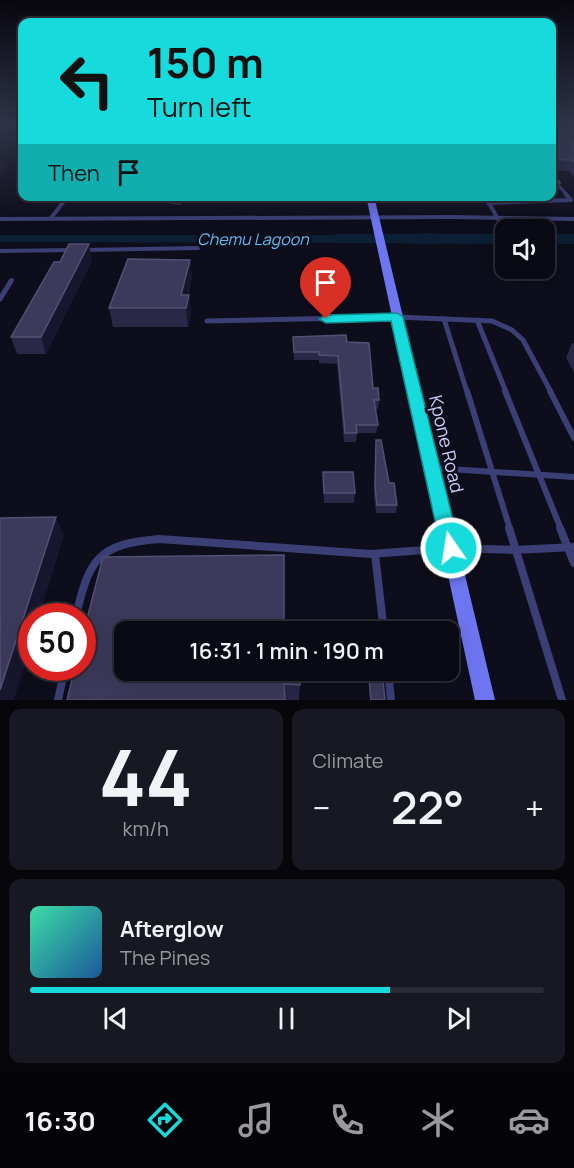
<!DOCTYPE html>
<meta charset="utf-8">
<style>
:root{--surface:#0a0a14;--page:#181822;--text:#f1f3f6;--muted:#999aa0;--line:#2a2b34;--accent:#16dadb}
body{margin:0;font-family:Manrope,sans-serif;background:var(--page);color:var(--text);height:100vh;display:flex;flex-direction:column;font-size:22px;white-space:nowrap}
*{box-sizing:border-box;margin:0}
p{font-size:20px;color:var(--muted)}
.icon{flex:none;width:33px;height:33px;fill:none;stroke:currentColor;stroke-width:2;stroke-linecap:round;stroke-linejoin:round}
.map{position:relative;height:700px;overflow:hidden}
.drawer{display:flex;flex-direction:column;gap:9px;padding:9px;background:#06060b;flex:1}
.drawer>*{flex:none}
.top-card{position:absolute;left:18px;top:18px;width:538px;height:183px;border-radius:12px;box-shadow:0 6px 24px #0002,0 0 0 2px var(--line);background:#16dadb;color:#111;overflow:hidden}
.buttons{position:absolute;left:495px;top:219px;display:grid;gap:12px}
.buttons a{display:grid;place-items:center;width:60px;height:60px;border-radius:12px;background:var(--surface);box-shadow:0 6px 24px #0002,0 0 0 2px var(--line);font-size:30px}
.speed{position:absolute;left:18px;top:603px;display:flex;gap:12px;font-size:30px;font-weight:700;text-align:center}
.speed>*{display:grid;place-content:center;width:78px;height:78px;border-radius:50%;background:var(--surface);box-shadow:0 6px 24px #0002,0 0 0 2px var(--line);line-height:1}
.speed .limit{border:9px solid #d22;background:#fff;color:#111}
.pin{position:absolute;display:grid;place-items:center;width:51px;height:51px;color:#fff;margin:-62px -26px;border-radius:50% 50% 50% 0;rotate:-45deg;box-shadow:0 0 6px #0007}
.pin .icon{rotate:45deg}
.me{position:absolute;width:66px;margin:-33px;rotate:347deg;stroke-linejoin:round;filter:drop-shadow(0 0 4px #0008)}
.turn{display:flex;align-items:center;gap:21px;height:126px;padding:0 30px;font-size:27px}
.turn .icon{width:78px;height:78px;stroke-width:2.5}
.turn b{display:block;font-size:42px;line-height:51px}
.then{display:flex;align-items:center;height:57px;padding:0 30px;background:#0003;gap:12px;font-size:22px}
.big{font-size:45px;font-weight:600;line-height:1.1}
.drawer .tile{flex:1;display:flex;flex-direction:column;justify-content:center;gap:9px;min-width:0;padding:0 21px;border-radius:12px;background:var(--page)}
.drawer .dial{align-items:center;gap:0}
.dial b{font-size:78px;line-height:1}
.song{display:flex;align-items:center;gap:18px}
.cover{width:72px;height:72px;border-radius:9px;background:linear-gradient(135deg,hsl(160 70% 55%),hsl(210 70% 35%))}
.played{height:6px;border-radius:3px;background:linear-gradient(90deg,var(--accent) 70%,var(--line) 70%)}
.keys{display:flex;justify-content:space-around;direction:ltr}
.heat{display:flex;justify-content:space-between;align-items:center;font-size:33px;direction:ltr}
.drawer .tiles{flex:1;display:grid;gap:9px;grid-template-columns:1fr 1fr}
.tile:last-child{grid-column:span 2}
.trip{position:absolute;left:114px;top:621px;width:345px;height:60px;border-radius:12px;background:var(--surface);box-shadow:0 6px 24px #0002,0 0 0 2px var(--line);font-weight:600;line-height:60px;text-align:center}
.menu{display:flex;height:96px;justify-content:space-around;align-items:center;background:#040408;color:var(--muted)}
.menu .icon{width:42px;height:42px}
.menu .current{color:var(--accent)}
.menu b{font-size:27px;color:var(--text)}
.map>svg:first-child{display:block}
.water{fill:#0d1f34}
.lines{fill:none;stroke-linecap:round;stroke-linejoin:round}
.river{fill:#0d1f34;fill-rule:evenodd}
.lane-far4{stroke:#3c3f75;stroke-width:3}
.lane-far3{stroke:#3c3f75;stroke-width:4}
.lane-far2{stroke:#3c3f75;stroke-width:5}
.lane-far1{stroke:#3c3f75;stroke-width:6}
.lane{stroke:#3c3f75;stroke-width:8}
.street{fill:#3c3f75;fill-rule:evenodd}
.secondary{fill:#6d75f0;fill-rule:evenodd}
.wall{fill:#2a2747}
.shaded-wall{fill:#18152e}
.building{fill:#3c395b;stroke:#525074;stroke-width:1.5}
.route{fill:#16dadb;stroke:#0e8e8e;stroke-width:1.5}
.labels{text-anchor:middle;stroke-width:6;stroke-linejoin:round;paint-order:stroke}
.far-water-label{font-size:16px;font-style:italic;fill:#64bcef;stroke:#0e0d1b}
.street-label{font-size:18px;fill:#cdccfa;stroke:#0e0d1b}
</style>
<div class="map">
<svg width="574" height="700" viewBox="0 0 574 700">
<rect width="100%" height="100%" fill="#0e0d1b"/>
<g class="water">
<polygon points="437,233 440,244 397,243 394,234"/>
<polygon points="0,235 369,235 372,243 0,242"/>
</g>
<g class="lines">
<g class="river">
<polygon points="339,234 506,234 506,244 333,243 330,239 333,235"/>
<rect x="544" y="234" width="30" height="10"/>
</g>
<polyline class="lane-far4" points="552,178 567,195"/>
<g class="lane-far3">
<polyline points="485,196 498,219"/>
<polyline points="488,203 571,200 565,193"/>
<polyline points="51,218 68,196"/>
<polyline points="83,250 198,248"/>
<polyline points="0,251 73,250"/>
<polyline points="10,283 12,280"/>
</g>
<g class="lane-far2">
<polyline points="0,299 11,281"/>
<polyline points="444,319 467,392"/>
<polyline points="477,320 506,392"/>
<polyline points="207,321 397,317 492,321 512,330 523,340 551,392"/>
</g>
<g class="lane-far1">
<polyline points="467,391 510,529"/>
<polyline points="505,391 561,529"/>
<polyline points="550,391 574,438"/>
<polyline points="434,468 574,477"/>
</g>
<g class="lane">
<polyline points="509,528 562,700"/>
<polyline points="560,528 574,563"/>
<polyline points="375,554 384,632"/>
<path d="M76,616C89,559 98,544 159,539L371,554L451,548L515,550L574,547"/>
<polyline points="388,670 391,700"/>
<polyline points="58,700 65,668"/>
</g>
<polygon class="street" points="452,215 574,217 574,221 452,219 0,221 0,217"/>
<polygon class="secondary" points="366,196 374,196 495,700 475,700"/>
</g>
<g class="wall">
<polygon points="552,124 574,124 574,177 569,171 552,170"/>
<polygon points="552,172 560,183 557,194 552,194"/>
<polygon points="22,189 22,196 42,196 38,201 22,201 19,193"/>
<polygon points="130,196 149,196 148,199 130,198"/>
<polygon points="169,196 185,196 181,205 170,204"/>
<polygon points="92,260 46,354 17,354 11,337 60,262"/>
<polygon points="190,260 192,277 188,295 189,295 191,313 188,327 113,327 109,308"/>
<polygon points="293,337 347,342 379,400 378,409 375,409 378,425 376,433 357,433 356,442 344,442 337,364 319,363 319,360 294,360"/>
<polygon points="572,343 574,343 574,372 566,358"/>
<polygon points="376,440 389,483 397,505 396,513 376,513 374,496"/>
<polygon points="323,472 355,493 354,503 324,503"/>
<polygon points="124,632 300,685 299,700 67,700"/>
<polygon points="369,679 385,700 370,700 369,684"/>
</g>
<g class="shaded-wall">
<polygon points="3,158 6,169 0,176 0,161"/>
<polygon points="37,196 42,196 38,201"/>
<polygon points="180,196 185,196 181,205"/>
<polygon points="89,244 92,260 46,354 41,337"/>
<polygon points="190,260 192,277 184,308 181,295"/>
<polygon points="189,295 191,313 188,327 186,308"/>
<polygon points="56,517 64,536 39,616 32,616 32,642 14,700 0,700 0,690"/>
</g>
<g class="building">
<polygon points="552,124 574,124 574,136 568,136 574,142 574,162 572,160 552,159"/>
<polygon points="552,172 560,183 552,183"/>
<polygon points="69,244 89,244 41,337 11,337 54,262 60,262"/>
<polygon points="128,259 190,260 181,295 189,295 186,308 109,308"/>
<polygon points="346,335 347,342 369,343 373,388 378,388 379,400 374,400 378,425 356,425 357,433 345,433 338,356 319,355 319,352 294,352 293,337"/>
<polygon points="376,440 381,440 389,483 394,483 397,505 377,505 375,487"/>
<polygon points="323,472 353,472 355,493 324,493"/>
<polygon points="56,517 0,690 0,518"/>
<polygon points="284,555 284,632 124,632 124,670 300,670 300,685 284,684 285,700 67,700 75,668 82,668 82,638 103,557"/>
<polygon points="369,679 383,680 385,700 371,700"/>
</g>
<linearGradient id="sky" x2="0" y2="1"><stop stop-color="#08070f"/><stop offset="0.56" stop-color="#30354a"/><stop offset="1" stop-color="#30354a" stop-opacity="0"/></linearGradient>
<rect width="574" height="222" fill="url(#sky)"/>
<polygon class="route" points="397,313 403,317 460,548 457,554 451,556 444,554 441,548 391,321 326,323 319,319 326,315"/>
<g class="labels">
<g class="far-water-label">
<text x="253" y="245">Chemu Lagoon</text>
</g>
<g class="street-label">
<text transform="translate(446 444) rotate(77)" y="6">Kpone Road</text>
</g>
</g>
</svg>
<div class="buttons">
<a><svg class="icon" aria-label="sound" viewBox="0 0 24 24"><path d="M4 9h4l5-4v14l-5-4H4zM17 9q2 3 0 6"/></svg></a>
</div>
<div class="speed"><div class="limit">50</div></div>
<div class="pin" style="left:326px;top:319px;background:#d93025"><svg class="icon" aria-label="arrive" viewBox="0 0 24 24"><path d="M6 21V4h12l-3 4 3 4H6"/></svg></div>
<svg class="me" style="left:451px;top:548px" viewBox="-20 -20 40 40"><circle r="17" fill="#16dadb" stroke="#fff" stroke-width="3"/><path d="M0-11L8 9 0 5-8 9z" fill="#fff"/></svg>
<div class="trip">16:31 · 1 min · 190 m</div>
<div class="top-card">
<div class="turn"><svg class="icon" aria-label="left" viewBox="0 0 24 24"><path d="M17 20v-9H6M10 6l-5 5 5 5"/></svg><div><b>150 m</b>Turn left</div></div>
<div class="then">Then<svg class="icon" aria-label="arrive" viewBox="0 0 24 24"><path d="M6 21V4h12l-3 4 3 4H6"/></svg></div>
</div>
</div>
<section class="drawer">
<div class="tiles">
<div class="tile dial"><b>44</b><p>km/h</p></div>
<div class="tile"><p>Climate</p>
<div class="heat"><a>−</a><b class="big">22°</b><a>+</a></div>
</div>
<div class="tile">
<div class="song"><i class="cover"></i><div><b>Afterglow</b><p>The Pines</p></div></div>
<div class="played"></div>
<div class="keys"><svg class="icon" aria-label="previous" viewBox="0 0 24 24"><path d="M18 5L8 12l10 7zM5 5v14"/></svg><svg class="icon" aria-label="pause" viewBox="0 0 24 24"><path d="M8 5v14M16 5v14"/></svg><svg class="icon" aria-label="next" viewBox="0 0 24 24"><path d="M6 5l10 7-10 7zM19 5v14"/></svg></div>
</div>
</div>
</section>
<nav class="menu">
<b>16:30</b>
<svg class="icon current" aria-label="directions" viewBox="0 0 24 24"><path d="M12 3l9 9-9 9-9-9zM9 14v-3h6M13 9l2 2-2 2"/></svg>
<svg class="icon" aria-label="music" viewBox="0 0 24 24"><path d="M9 18V5l10-2v13"/><circle cx="6" cy="18" r="3"/><circle cx="16" cy="16" r="3"/></svg>
<svg class="icon" aria-label="phone" viewBox="0 0 24 24"><path d="M5 4h4l2 5-3 2q2 4 5 5l2-3 5 2v4C11 20 4 13 5 4z"/></svg>
<svg class="icon" aria-label="climate" viewBox="0 0 24 24"><path d="M12 3v18M4 7l16 10M4 17L20 7"/></svg>
<svg class="icon" aria-label="car" viewBox="0 0 24 24"><path d="M5 17H2v-5l4-1 3-4h7l3 4 3 1v5h-3M9 17h6M6 11h13"/><circle cx="7" cy="17" r="2"/><circle cx="17" cy="17" r="2"/></svg>
</nav>
